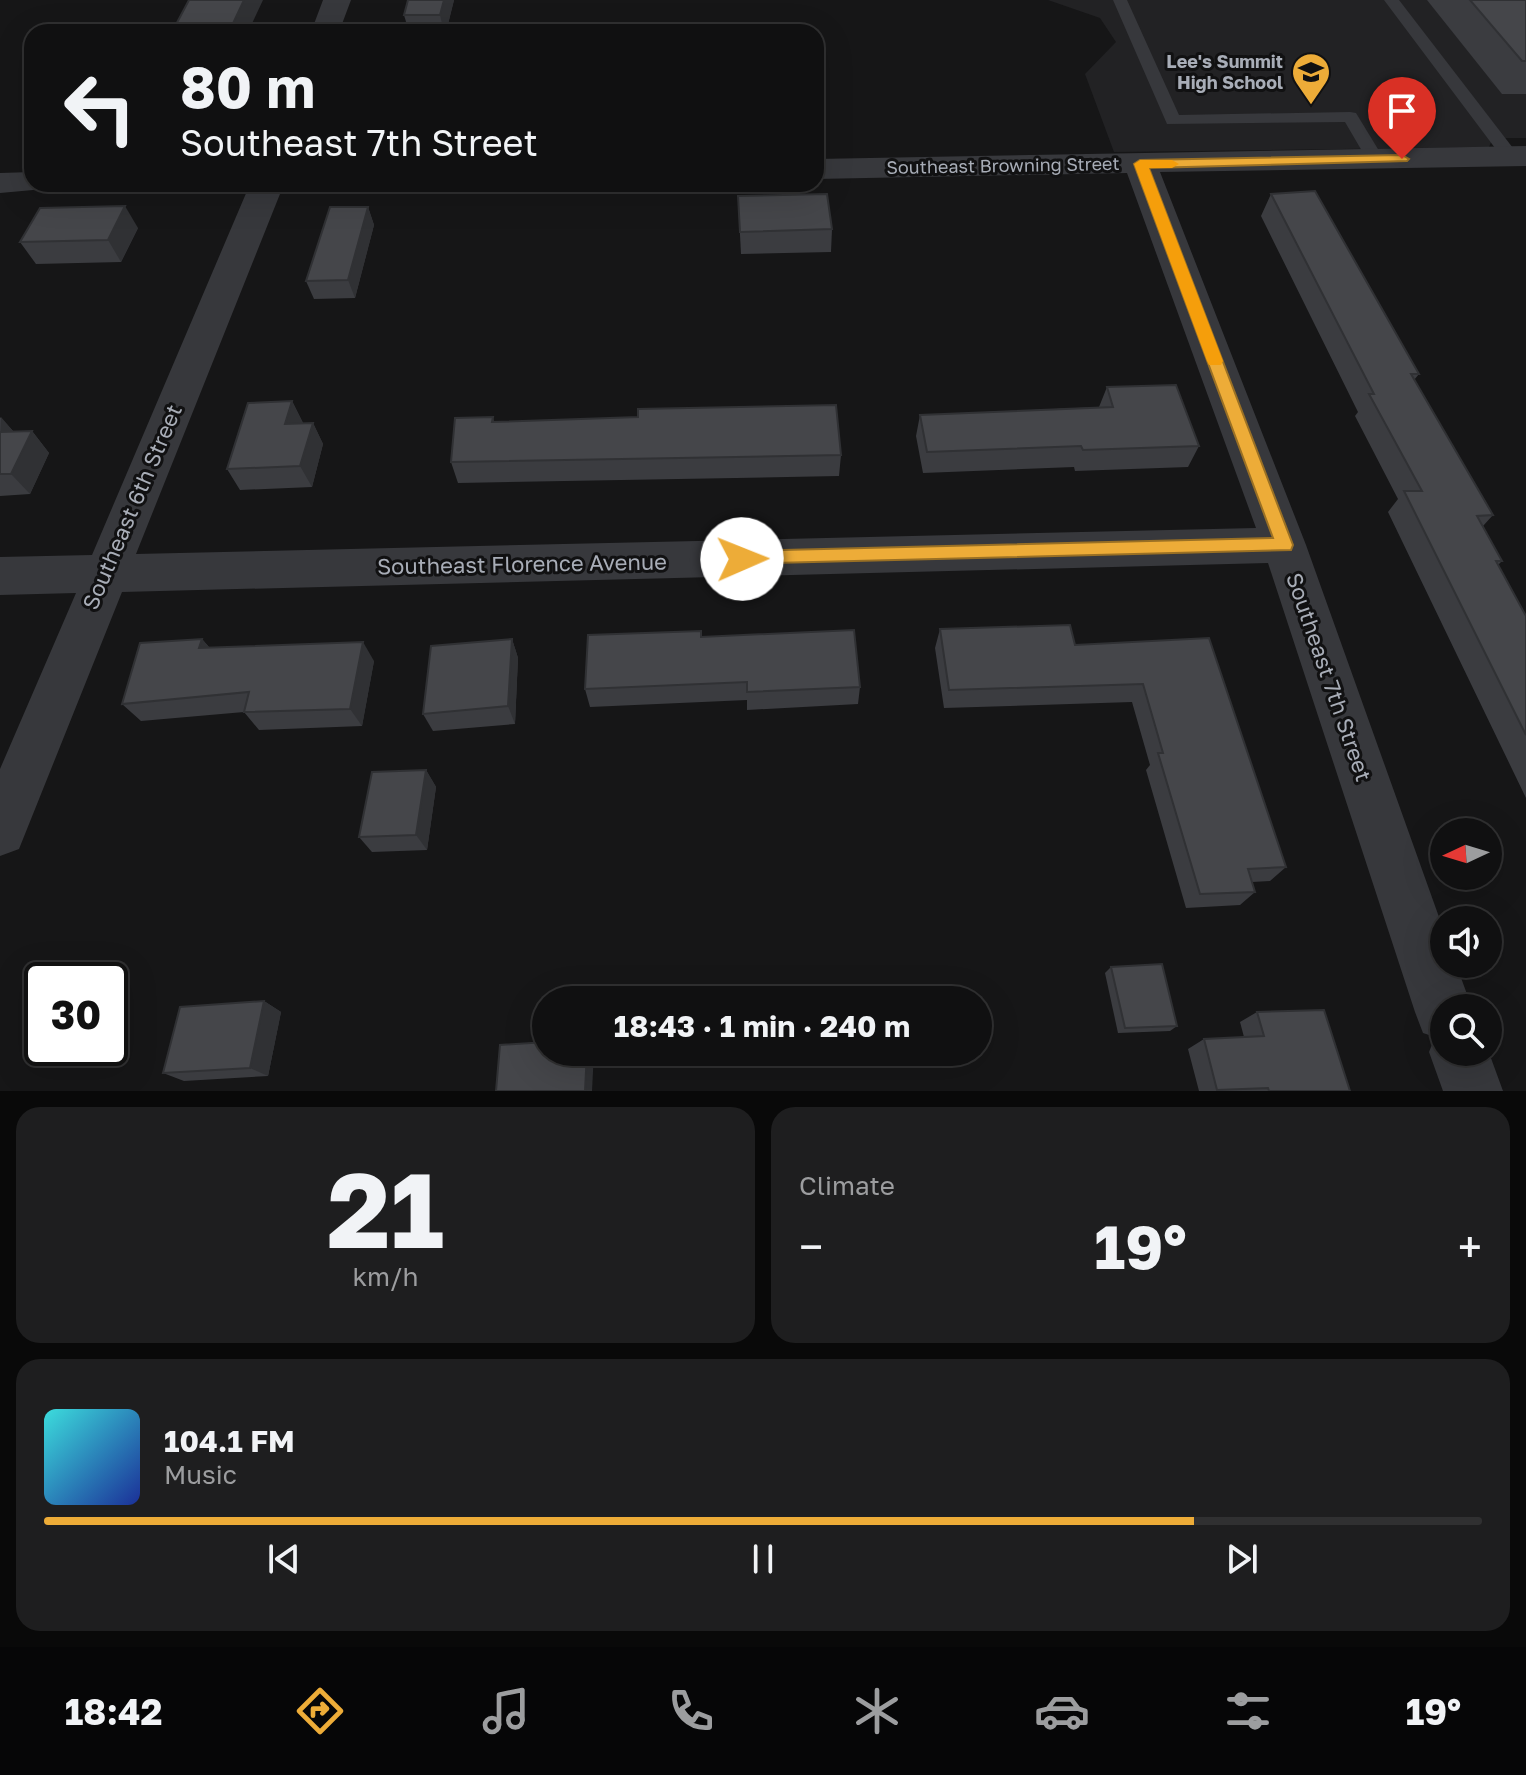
<!DOCTYPE html>
<meta charset="utf-8">
<style>
:root{--surface:#101011;--page:#1e1e1f;--text:#f1f3f6;--muted:#9c9d9f;--line:#303031;--accent:#edac38}
body{margin:0;font-family:"Golos Text",sans-serif;background:var(--page);color:var(--text);height:100vh;display:flex;flex-direction:column;font-size:30px;white-space:nowrap}
*{box-sizing:border-box;margin:0}
p{font-size:26px;color:var(--muted)}
.icon{flex:none;width:44px;height:44px;fill:none;stroke:currentColor;stroke-width:2;stroke-linecap:round;stroke-linejoin:round}
.map{position:relative;height:1091px;overflow:hidden}
.details{display:flex;flex-direction:column;gap:16px;padding:16px;background:#090909;flex:1}
.details>*{flex:none}
.guide{position:absolute;left:24px;top:24px;width:800px;height:168px;border-radius:24px;box-shadow:0 8px 32px #0002,0 0 0 2px var(--line);background:#101011;color:var(--text);overflow:hidden}
.needle{width:52px;rotate:266deg}
.tools{position:absolute;left:1430px;top:818px;display:grid;gap:16px}
.tools a{display:grid;place-items:center;width:72px;height:72px;border-radius:50%;background:var(--surface);box-shadow:0 8px 32px #0002,0 0 0 2px var(--line);font-size:40px}
.speed{position:absolute;left:24px;top:962px;display:flex;gap:16px;font-size:40px;font-weight:700;text-align:center}
.speed>*{display:grid;place-content:center;width:104px;height:104px;border-radius:50%;background:var(--surface);box-shadow:0 8px 32px #0002,0 0 0 2px var(--line);line-height:1}
.speed .limit{border:4px solid #111;border-radius:12px;background:#fff;color:#111}
.pin{position:absolute;display:grid;place-items:center;width:68px;height:68px;color:#fff;margin:-82px -34px;border-radius:50% 50% 50% 0;rotate:-45deg;box-shadow:0 0 8px #0007}
.pin .icon{rotate:45deg}
.me{position:absolute;width:88px;margin:-44px;rotate:89deg;stroke-linejoin:round;filter:drop-shadow(0 0 6px #0008)}
.turn{display:flex;align-items:center;gap:28px;height:168px;padding:0 24px;font-size:36px}
.turn .icon{width:104px;height:104px;stroke-width:2.5}
.turn b{display:block;font-size:56px;line-height:68px}
.big{font-size:60px;font-weight:700;line-height:1.1}
.details .widget{flex:1;display:flex;flex-direction:column;justify-content:center;gap:12px;min-width:0;padding:0 28px;border-radius:24px;background:var(--page)}
.details .dial{align-items:center;gap:0}
.dial b{font-size:104px;line-height:1}
.song{display:flex;align-items:center;gap:24px}
.cover{width:96px;height:96px;border-radius:12px;background:linear-gradient(135deg,hsl(180 70% 55%),hsl(230 70% 35%))}
.played{height:8px;border-radius:4px;background:linear-gradient(90deg,var(--accent) 80%,var(--line) 80%)}
.keys{display:flex;justify-content:space-around;direction:ltr}
.heat{display:flex;justify-content:space-between;align-items:center;font-size:44px;direction:ltr}
.details .tiles{flex:1;display:grid;gap:16px;grid-template-columns:1fr 1fr}
.widget:last-child{grid-column:span 2}
.trip{position:absolute;left:532px;top:986px;width:460px;height:80px;border-radius:40px;background:var(--surface);box-shadow:0 8px 32px #0002,0 0 0 2px var(--line);font-weight:700;line-height:80px;text-align:center}
.menu{display:flex;height:128px;justify-content:space-around;align-items:center;background:#060607;color:var(--muted)}
.menu .icon{width:56px;height:56px}
.menu .on{color:var(--accent)}
.menu b{font-size:36px;color:var(--text)}
.map>svg:first-child{display:block}
.built{fill:#222224}
.lines{fill:none;stroke-linecap:round;stroke-linejoin:round}
.lane{fill:#37383c;fill-rule:evenodd}
.street{fill:#37383c;fill-rule:evenodd}
.wall{fill:#3b3c40}
.shaded-wall{fill:#303134}
.building{fill:#45464a;stroke:#303134;stroke-width:2}
.route{fill:#edac38;stroke:#9a7024;stroke-width:2}
.slow{fill:#f59e0b}
.labels{text-anchor:middle;stroke-width:6;stroke-linejoin:round;paint-order:stroke}
.far-poi-label{font-size:18px;font-weight:bold;fill:#a8adb7;stroke:#111112;text-anchor:end}
.far-street-label{font-size:18px;fill:#a8adb7;stroke:#111112}
.street-label{font-size:22px;fill:#a8adb7;stroke:#111112}
</style>
<div class="map">
<svg width="1526" height="1091" viewBox="0 0 1526 1091">
<rect width="100%" height="100%" fill="#161617"/>
<polygon class="built" points="1048,0 1526,0 1526,138 1493,138 1489,147 1114,152 1085,74 1116,42 1100,18"/>
<g class="lines">
<g class="lane">
<polygon points="1113,0 1127,0 1179,115 1350,112 1356,113 1384,159 1375,164 1369,163 1345,122 1167,124"/>
<polygon points="1384,0 1399,0 1516,152 1519,156 1516,160 1504,160"/>
</g>
<g class="street">
<polygon points="323,0 351,0 339,32 311,32"/>
<polygon points="1526,146 1526,166 1160,172 1306,545 1444,931 1444,964 1456,964 1472,1008 1444,1008 1444,1052 1488,1050 1503,1091 1443,1091 1429,1052 1435,1037 1423,1033 1415,1012 1268,563 122,592 19,849 0,856 0,769 76,593 0,595 0,557 92,555 250,184 284,184 136,554 1256,528 1127,173 816,179 816,159"/>
<polygon points="32,172 32,184 47,184 44,189 0,193 0,173"/>
</g>
</g>
<g class="wall">
<polygon points="408,0 454,0 446,32 409,32 404,15"/>
<polygon points="1427,0 1526,0 1526,94 1502,94"/>
<polygon points="1271,194 1419,374 1414,380 1493,515 1483,526 1502,561 1498,565 1526,616 1526,798 1388,512 1398,499 1355,416 1358,412 1261,216"/>
<polygon points="738,196 832,229 831,252 741,254"/>
<polygon points="368,207 374,225 355,298 314,299 306,281"/>
<polygon points="138,228 121,262 36,264 20,242"/>
<polygon points="1107,387 1199,446 1188,467 1075,471 1074,467 923,473 916,436 920,415 1099,407"/>
<polygon points="292,401 303,423 313,423 323,444 312,487 240,490 227,469"/>
<polygon points="0,417 14,432 32,431 49,453 30,494 0,496"/>
<polygon points="493,417 494,422 841,455 839,476 458,483 451,462"/>
<polygon points="940,629 1075,645 1209,638 1286,867 1270,881 1252,882 1255,892 1240,905 1186,908 1146,770 1150,765 1132,702 944,708 935,648"/>
<polygon points="701,637 860,687 858,704 747,710 747,700 590,707 585,689"/>
<polygon points="202,639 209,647 374,661 362,726 259,730 244,712 141,721 122,704"/>
<polygon points="512,639 518,658 515,724 433,731 423,714"/>
<polygon points="426,770 436,787 427,850 372,852 359,837"/>
<polygon points="1111,967 1177,1026 1170,1031 1118,1033 1105,973"/>
<polygon points="264,1001 281,1012 268,1076 184,1081 163,1073"/>
<polygon points="1257,1012 1350,1091 1199,1091 1188,1049 1204,1039 1244,1037 1240,1022"/>
</g>
<g class="shaded-wall">
<polygon points="244,0 263,0 248,32 229,32"/>
<polygon points="444,0 454,0 446,32 444,32 440,15"/>
<polygon points="125,206 138,228 121,262 108,240"/>
<polygon points="368,207 374,225 355,298 348,280"/>
<polygon points="292,401 303,423 285,424"/>
<polygon points="1,417 19,438 0,441"/>
<polygon points="313,423 323,444 312,487 300,466"/>
<polygon points="32,431 49,453 30,494 11,474"/>
<polygon points="202,639 217,657 199,648"/>
<polygon points="512,639 518,658 515,724 508,706"/>
<polygon points="363,642 374,661 362,726 350,709"/>
<polygon points="426,770 436,787 427,850 416,835"/>
<polygon points="264,1001 281,1012 268,1076 250,1068"/>
<polygon points="587,1052 594,1052 592,1091 585,1091"/>
</g>
<g class="building">
<polygon points="189,0 244,0 229,32 172,32"/>
<polygon points="408,0 444,0 440,15 404,15"/>
<polygon points="1470,0 1526,0 1526,61 1522,61"/>
<polygon points="1315,191 1419,374 1411,374 1493,515 1477,516 1502,561 1496,561 1526,616 1526,735 1404,491 1422,491 1369,394 1374,394 1271,194"/>
<polygon points="827,194 832,229 740,232 738,196"/>
<polygon points="125,206 108,240 20,242 40,208"/>
<polygon points="330,207 368,207 348,280 306,281"/>
<polygon points="1176,385 1199,446 1083,450 1081,446 927,452 920,415 1113,407 1107,387"/>
<polygon points="292,401 285,424 313,423 300,466 227,469 248,403"/>
<polygon points="836,405 841,455 451,462 455,418 493,417 492,422 638,417 638,409"/>
<polygon points="32,431 11,474 0,474 0,432"/>
<polygon points="1070,625 1075,645 1209,638 1286,867 1248,869 1255,892 1200,894 1158,753 1163,753 1143,684 949,690 940,629"/>
<polygon points="854,630 860,687 747,692 747,682 585,689 588,635 701,631 701,637"/>
<polygon points="202,639 199,648 363,642 350,709 244,712 249,692 122,704 140,643"/>
<polygon points="512,639 508,706 423,714 431,646"/>
<polygon points="426,770 416,835 359,837 372,772"/>
<polygon points="1162,964 1177,1026 1125,1028 1111,967"/>
<polygon points="264,1001 250,1068 163,1073 180,1007"/>
<polygon points="1324,1010 1350,1091 1269,1091 1268,1088 1217,1090 1204,1039 1264,1036 1257,1012"/>
<polygon points="546,1042 546,1052 587,1052 585,1091 496,1091 500,1045"/>
</g>
<polygon class="route" points="1402,155 1409,159 1407,161 1149,168 1293,545 1291,550 736,564 733,559 736,553 742,551 1273,538 1134,164 1140,160"/>
<polygon class="slow" points="1140,160 1172,160 1179,164 1172,168 1149,168 1223,361 1221,365 1209,365 1207,361 1134,164"/>
<defs>
<symbol id="school-pin" viewBox="-11 -11 22 30"><path d="M0 17L-7.5 6A9.5 9.5 0 1 1 7.5 6Z" fill="#edac38" stroke="#111112"/><path d="M0-5L7-2L0 1L-7-2ZM-4 1L0 2.5L4 1V4Q0 6-4 4Z" fill="#111"/></symbol>
</defs>
<g fill-rule="evenodd">
<use href="#school-pin" x="1289" y="50" width="44" height="60"/>
</g>
<g class="labels">
<g class="far-poi-label">
<text x="1283" y="68">Lee's Summit<tspan x="1283" dy="21">High School</tspan></text>
</g>
<g class="far-street-label">
<text transform="translate(1003 166) rotate(-1)" y="6">Southeast Browning Street</text>
</g>
<g class="street-label">
<text transform="translate(132 507) rotate(-67)" y="8">Southeast 6th Street</text>
<text transform="translate(522 564) rotate(-1)" y="8">Southeast Florence Avenue</text>
<text transform="translate(1329 677) rotate(71)" y="8">Southeast 7th Street</text>
</g>
</g>
</svg>
<div class="tools">
<a><svg class="needle" viewBox="-14 -14 28 28"><path d="M0-13l5 13h-10z" fill="#e53935"/><path d="M0 13l5-13h-10z" fill="#9c9d9f"/></svg></a>
<a><svg class="icon" aria-label="sound" viewBox="0 0 24 24"><path d="M4 9h4l5-4v14l-5-4H4zM17 9q2 3 0 6"/></svg></a>
<a><svg class="icon" aria-label="search" viewBox="0 0 24 24"><circle cx="10" cy="10" r="6"/><path d="M15 15l6 6"/></svg></a>
</div>
<div class="speed"><div class="limit">30</div></div>
<div class="pin" style="left:1402px;top:159px;background:#d93025"><svg class="icon" aria-label="arrive" viewBox="0 0 24 24"><path d="M6 21V4h12l-3 4 3 4H6"/></svg></div>
<svg class="me" style="left:742px;top:559px" viewBox="-20 -20 40 40"><circle r="19" fill="#fff"/><path d="M0-13L10 11 0 6-10 11z" fill="#edac38"/></svg>
<div class="trip">18:43 · 1 min · 240 m</div>
<div class="guide">
<div class="turn"><svg class="icon" aria-label="left" viewBox="0 0 24 24"><path d="M17 20v-9H6M10 6l-5 5 5 5"/></svg><div><b>80 m</b>Southeast 7th Street</div></div>
</div>
</div>
<section class="details">
<div class="tiles">
<div class="widget dial"><b>21</b><p>km/h</p></div>
<div class="widget"><p>Climate</p>
<div class="heat"><a>−</a><b class="big">19°</b><a>+</a></div>
</div>
<div class="widget">
<div class="song"><i class="cover"></i><div><b>104.1 FM</b><p>Music</p></div></div>
<div class="played"></div>
<div class="keys"><svg class="icon" aria-label="previous" viewBox="0 0 24 24"><path d="M18 5L8 12l10 7zM5 5v14"/></svg><svg class="icon" aria-label="pause" viewBox="0 0 24 24"><path d="M8 5v14M16 5v14"/></svg><svg class="icon" aria-label="next" viewBox="0 0 24 24"><path d="M6 5l10 7-10 7zM19 5v14"/></svg></div>
</div>
</div>
</section>
<nav class="menu">
<b>18:42</b>
<svg class="icon on" aria-label="directions" viewBox="0 0 24 24"><path d="M12 3l9 9-9 9-9-9zM9 14v-3h6M13 9l2 2-2 2"/></svg>
<svg class="icon" aria-label="music" viewBox="0 0 24 24"><path d="M9 18V5l10-2v13"/><circle cx="6" cy="18" r="3"/><circle cx="16" cy="16" r="3"/></svg>
<svg class="icon" aria-label="phone" viewBox="0 0 24 24"><path d="M5 4h4l2 5-3 2q2 4 5 5l2-3 5 2v4C11 20 4 13 5 4z"/></svg>
<svg class="icon" aria-label="climate" viewBox="0 0 24 24"><path d="M12 3v18M4 7l16 10M4 17L20 7"/></svg>
<svg class="icon" aria-label="car" viewBox="0 0 24 24"><path d="M5 17H2v-5l4-1 3-4h7l3 4 3 1v5h-3M9 17h6M6 11h13"/><circle cx="7" cy="17" r="2"/><circle cx="17" cy="17" r="2"/></svg>
<svg class="icon" aria-label="filters" viewBox="0 0 24 24"><path d="M4 7h16M4 17h16"/><circle cx="9" cy="7" r="2"/><circle cx="15" cy="17" r="2"/></svg>
<b>19°</b>
</nav>
